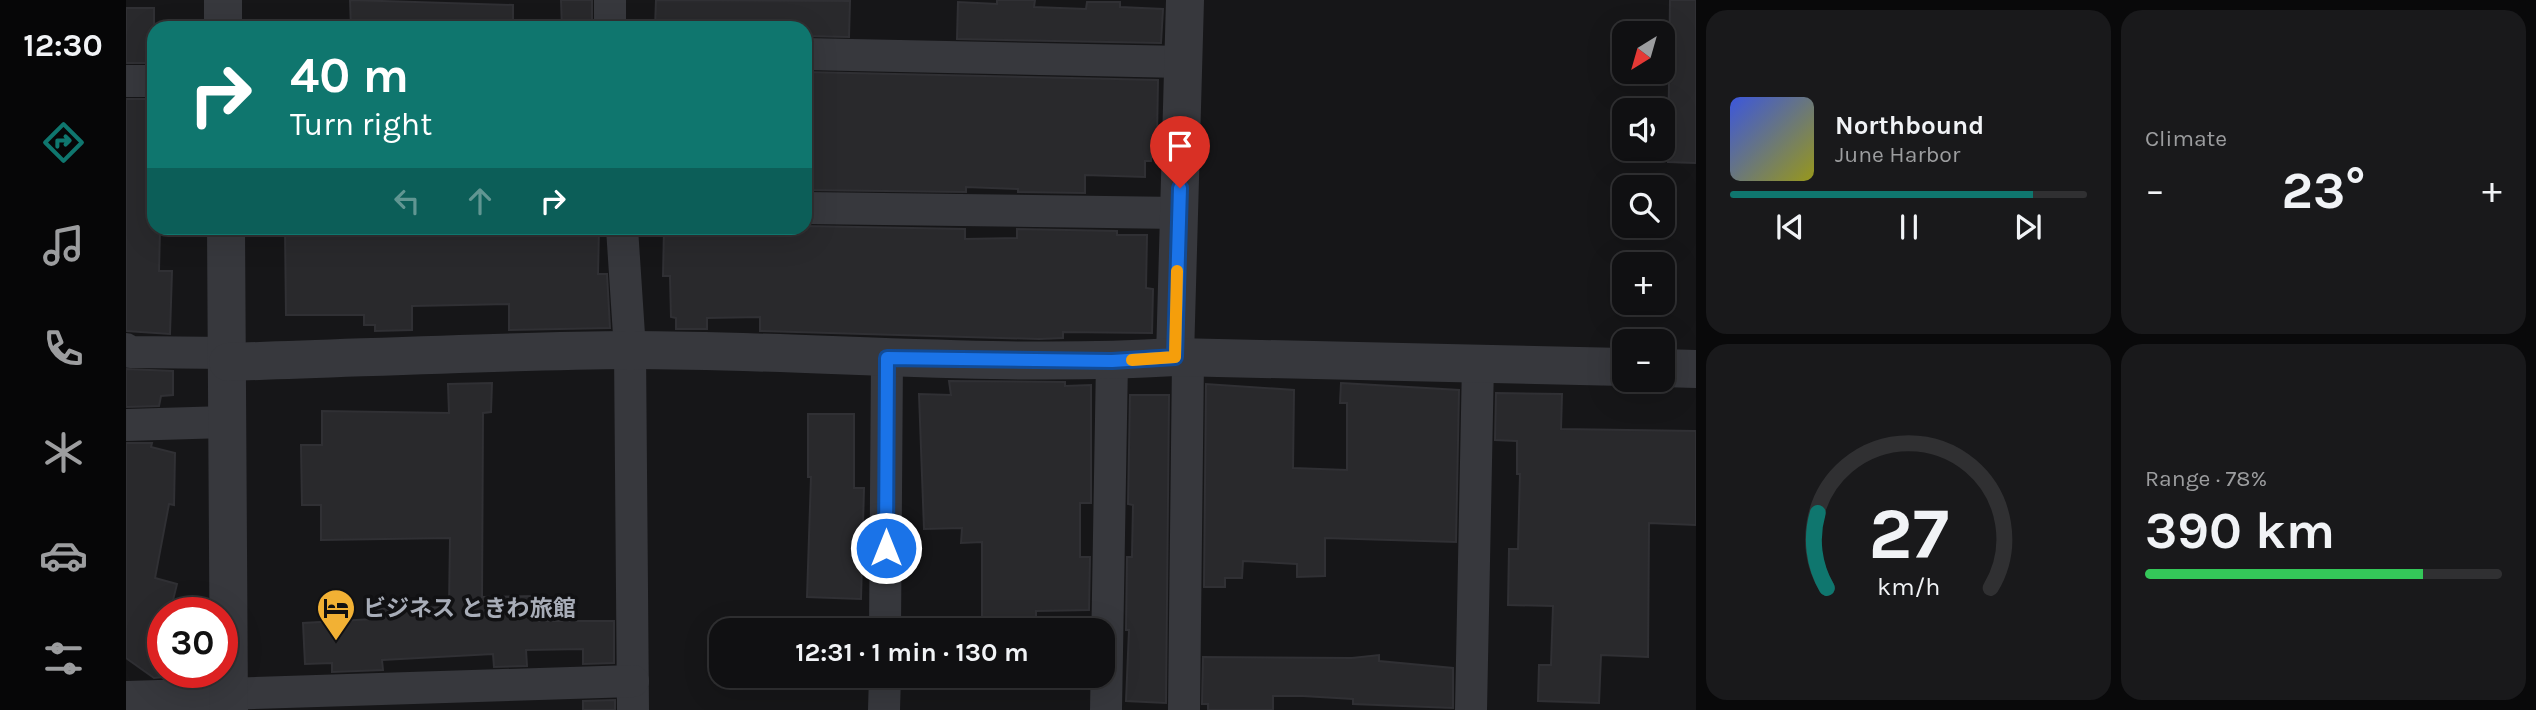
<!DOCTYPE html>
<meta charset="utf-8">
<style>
:root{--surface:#101012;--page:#19191b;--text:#f1f3f6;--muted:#9c9d9f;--line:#303032;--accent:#0f766e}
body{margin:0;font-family:Karla,"Noto Sans JP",sans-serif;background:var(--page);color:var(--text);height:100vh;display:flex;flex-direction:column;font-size:26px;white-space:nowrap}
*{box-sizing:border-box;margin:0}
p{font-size:23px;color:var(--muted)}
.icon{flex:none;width:38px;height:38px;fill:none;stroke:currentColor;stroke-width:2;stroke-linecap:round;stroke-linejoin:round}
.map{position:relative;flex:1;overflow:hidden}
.panel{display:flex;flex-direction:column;gap:10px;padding:10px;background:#09090a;width:840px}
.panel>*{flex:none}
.top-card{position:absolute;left:21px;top:21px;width:665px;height:214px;border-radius:21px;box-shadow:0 7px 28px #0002,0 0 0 2px var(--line);background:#0f766e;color:#fff;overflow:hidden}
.needle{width:46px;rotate:217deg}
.buttons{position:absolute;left:1486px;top:21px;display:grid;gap:14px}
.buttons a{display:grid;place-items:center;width:63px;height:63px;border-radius:14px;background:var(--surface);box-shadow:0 7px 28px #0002,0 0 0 2px var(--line);font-size:35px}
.speed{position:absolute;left:21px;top:597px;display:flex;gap:14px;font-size:35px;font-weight:700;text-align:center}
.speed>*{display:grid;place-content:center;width:91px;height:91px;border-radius:50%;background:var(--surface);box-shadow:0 7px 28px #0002,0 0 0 2px var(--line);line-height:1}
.speed .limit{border:10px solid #d22;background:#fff;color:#111}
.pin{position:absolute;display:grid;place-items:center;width:60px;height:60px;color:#fff;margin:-72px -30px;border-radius:50% 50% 50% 0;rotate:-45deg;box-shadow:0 0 7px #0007}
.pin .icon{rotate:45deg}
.me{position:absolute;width:77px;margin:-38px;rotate:0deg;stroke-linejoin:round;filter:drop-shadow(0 0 5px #0008)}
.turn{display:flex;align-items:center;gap:24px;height:147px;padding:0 28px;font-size:32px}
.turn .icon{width:91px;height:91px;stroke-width:2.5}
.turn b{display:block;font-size:49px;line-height:60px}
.lanes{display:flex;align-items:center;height:66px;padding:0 28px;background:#0003;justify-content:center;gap:35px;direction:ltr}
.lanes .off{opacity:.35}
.big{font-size:52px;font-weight:700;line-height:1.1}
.panel .tile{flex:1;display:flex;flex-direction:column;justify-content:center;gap:10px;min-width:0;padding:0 24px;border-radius:21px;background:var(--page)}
.panel .dial{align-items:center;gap:0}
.dial svg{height:182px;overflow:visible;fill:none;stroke:var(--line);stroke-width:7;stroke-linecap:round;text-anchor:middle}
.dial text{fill:var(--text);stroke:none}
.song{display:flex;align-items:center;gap:21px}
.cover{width:84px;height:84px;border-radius:10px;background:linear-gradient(135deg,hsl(230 70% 55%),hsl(60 70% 35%))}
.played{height:7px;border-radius:4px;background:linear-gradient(90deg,var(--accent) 85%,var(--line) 85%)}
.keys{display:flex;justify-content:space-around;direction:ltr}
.heat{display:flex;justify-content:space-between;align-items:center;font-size:38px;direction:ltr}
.charge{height:10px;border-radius:5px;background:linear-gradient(90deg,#34c759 78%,var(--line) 0)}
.panel .tiles{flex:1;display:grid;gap:10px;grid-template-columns:repeat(2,1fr)}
.trip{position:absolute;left:583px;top:618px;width:406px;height:70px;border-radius:21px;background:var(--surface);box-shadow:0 7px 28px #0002,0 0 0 2px var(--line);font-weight:700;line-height:70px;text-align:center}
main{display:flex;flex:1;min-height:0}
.dock{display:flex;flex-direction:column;width:126px;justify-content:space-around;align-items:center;background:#060607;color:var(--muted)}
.dock .icon{width:49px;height:49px}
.dock .selected{color:var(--accent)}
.dock b{font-size:32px;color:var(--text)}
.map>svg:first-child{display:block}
.building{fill:#29292c;stroke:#303034;stroke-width:2}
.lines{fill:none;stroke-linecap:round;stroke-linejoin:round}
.minor{stroke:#37383d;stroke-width:32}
.tertiary{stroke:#37383d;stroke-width:38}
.route-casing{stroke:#114b97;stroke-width:18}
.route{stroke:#1a73e8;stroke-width:12}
.slow{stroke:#f59e0b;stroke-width:12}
.labels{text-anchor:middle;stroke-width:7;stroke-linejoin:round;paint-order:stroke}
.poi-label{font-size:23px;font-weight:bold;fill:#a8adb8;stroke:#111113;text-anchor:start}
</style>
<main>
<nav class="dock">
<b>12:30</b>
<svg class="icon selected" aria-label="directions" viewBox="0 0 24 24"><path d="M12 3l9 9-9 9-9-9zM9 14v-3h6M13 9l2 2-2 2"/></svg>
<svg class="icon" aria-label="music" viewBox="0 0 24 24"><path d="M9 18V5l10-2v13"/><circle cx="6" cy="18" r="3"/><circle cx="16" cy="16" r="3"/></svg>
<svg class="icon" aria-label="phone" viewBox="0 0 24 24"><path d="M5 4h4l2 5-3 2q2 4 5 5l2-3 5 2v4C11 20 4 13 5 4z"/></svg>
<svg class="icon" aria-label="climate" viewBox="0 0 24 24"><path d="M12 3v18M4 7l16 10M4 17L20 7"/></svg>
<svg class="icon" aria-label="car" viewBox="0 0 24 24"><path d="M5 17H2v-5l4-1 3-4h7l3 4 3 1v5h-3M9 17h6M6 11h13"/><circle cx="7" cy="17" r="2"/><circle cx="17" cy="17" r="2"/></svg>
<svg class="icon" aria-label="filters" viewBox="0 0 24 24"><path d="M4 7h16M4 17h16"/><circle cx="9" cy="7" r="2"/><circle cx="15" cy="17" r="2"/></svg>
</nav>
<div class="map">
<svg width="1570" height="710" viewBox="0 0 1570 710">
<rect width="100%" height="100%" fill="#161618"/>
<g class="building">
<polygon points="224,0 387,5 387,28 225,28"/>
<polygon points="435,0 466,0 466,28 436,28"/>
<polygon points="530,0 724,1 723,37 679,36 679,28 529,28"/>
<polygon points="871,0 909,0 908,7 960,9 961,2 994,2 994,7 1037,9 1035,43 831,39 832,2 871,4"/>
<polygon points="1544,0 1570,0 1570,163 1542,162"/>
<rect x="0" y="8" width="28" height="55"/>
<polygon points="679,72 1032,80 1031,137 1026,137 1025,161 1019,161 1019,177 959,175 959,193 892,192 892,189 840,187 840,192 679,190"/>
<polygon points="0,99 28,99 28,228 34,228 33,271 46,271 44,334 0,331"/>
<polygon points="679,226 839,229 839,239 891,238 891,229 991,231 991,235 1021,235 1020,288 1027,289 1026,333 937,332 937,338 913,339 634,331 634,317 581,318 581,329 550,329 550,318 545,317 544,276 537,276 538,228 627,228 627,230 679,229"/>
<polygon points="159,228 473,228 472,274 481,274 484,328 383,330 383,304 286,306 286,330 249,331 249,325 238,325 238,315 160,315"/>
<polygon points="0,369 47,371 47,395 35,396 33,406 0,407"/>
<polygon points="823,381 939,382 939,386 965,385 965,503 954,503 954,557 964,557 963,610 910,611 910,630 856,630 856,542 835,543 836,528 798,529 793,394 825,395"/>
<polygon points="366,383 365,412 357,413 356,597 412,596 413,621 488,621 488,663 457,664 457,649 400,650 401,666 368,667 367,654 256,660 257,670 206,672 206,663 179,664 177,623 248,619 248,609 323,607 324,538 195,540 195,505 176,505 175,445 196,445 196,411 323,413 322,384"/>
<polygon points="1215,383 1333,390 1330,542 1199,538 1199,576 1171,577 1171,564 1117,561 1116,578 1099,578 1099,587 1078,587 1080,384 1168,390 1167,468 1221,470 1221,403 1214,403"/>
<polygon points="1370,393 1436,394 1435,429 1570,431 1570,525 1523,523 1522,657 1475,655 1473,703 1412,701 1413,665 1425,665 1427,606 1382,605 1383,549 1392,549 1394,474 1391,474 1391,441 1369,440"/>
<polygon points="1004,395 1043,395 1040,703 1000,701 1003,630 1000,630 1001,557 1006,557 1007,505 1002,504"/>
<polygon points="682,414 728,414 728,488 738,488 735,599 681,597 685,477 682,477"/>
<polygon points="0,443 26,443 25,447 49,453 48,505 43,504 29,578 51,584 44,612 37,612 37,677 28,678 0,658"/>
<polygon points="1253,655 1253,661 1327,668 1327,708 1227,704 1227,699 1177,696 1147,696 1147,710 1082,710 1082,704 1076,704 1077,657 1226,658"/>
<polygon points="489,700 489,710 457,710 457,701"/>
</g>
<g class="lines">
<g class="minor">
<polyline points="484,28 484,0"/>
<polyline points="679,54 1057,62"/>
<polyline points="0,81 28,81"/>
<polyline points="679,208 1053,213"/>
<polyline points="496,228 504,350 507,710"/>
<polyline points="0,349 4,352 102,353"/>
<polyline points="0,425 100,422"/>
<polyline points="759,630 761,358"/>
<polyline points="0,697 507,681"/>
<polyline points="758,710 759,676"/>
<polyline points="980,710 986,361"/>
<polyline points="1058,710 1062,360"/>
<polyline points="1345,710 1352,363"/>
</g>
<g class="tertiary">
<polyline points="97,28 97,0"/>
<polyline points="100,228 103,710"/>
<polyline points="1049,357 1059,0"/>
<path d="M102,362C236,358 370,351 504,350C686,350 867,368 1049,357L1498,367"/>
<polyline points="1536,368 1570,369"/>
</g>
</g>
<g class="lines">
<defs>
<polyline id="route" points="760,548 761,358 986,361 1049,357 1054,188"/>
</defs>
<use href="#route" class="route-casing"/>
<use href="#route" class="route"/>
<polyline class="slow" points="1006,360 1049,357 1051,271"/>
</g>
<defs>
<symbol id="hotel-pin" viewBox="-11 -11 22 30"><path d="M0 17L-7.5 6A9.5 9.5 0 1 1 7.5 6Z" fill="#f2b134" stroke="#111113"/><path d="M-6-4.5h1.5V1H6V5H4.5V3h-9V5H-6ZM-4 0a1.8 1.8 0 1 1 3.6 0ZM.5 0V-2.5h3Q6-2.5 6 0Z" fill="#111"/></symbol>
</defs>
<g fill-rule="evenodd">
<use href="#hotel-pin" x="188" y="586" width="44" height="60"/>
</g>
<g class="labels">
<g class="poi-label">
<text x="237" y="616">ビジネス ときわ旅館</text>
</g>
</g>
</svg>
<div class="buttons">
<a><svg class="needle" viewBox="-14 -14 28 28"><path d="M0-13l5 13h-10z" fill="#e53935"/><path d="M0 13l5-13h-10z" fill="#9c9d9f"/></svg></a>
<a><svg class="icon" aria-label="sound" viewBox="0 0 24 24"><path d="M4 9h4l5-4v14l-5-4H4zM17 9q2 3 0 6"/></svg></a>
<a><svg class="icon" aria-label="search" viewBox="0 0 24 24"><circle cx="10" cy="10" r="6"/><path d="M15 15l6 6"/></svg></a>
<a>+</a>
<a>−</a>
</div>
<div class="speed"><div class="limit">30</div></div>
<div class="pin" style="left:1054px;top:188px;background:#d93025"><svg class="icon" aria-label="arrive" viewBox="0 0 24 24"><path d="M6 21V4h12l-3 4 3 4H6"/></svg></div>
<svg class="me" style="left:760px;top:548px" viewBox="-20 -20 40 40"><circle r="17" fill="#1a73e8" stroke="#fff" stroke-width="3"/><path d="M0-11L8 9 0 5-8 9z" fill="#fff"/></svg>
<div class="trip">12:31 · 1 min · 130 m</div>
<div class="top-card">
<div class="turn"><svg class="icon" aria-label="right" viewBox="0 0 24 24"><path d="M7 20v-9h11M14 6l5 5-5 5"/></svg><div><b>40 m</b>Turn right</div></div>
<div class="lanes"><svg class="icon off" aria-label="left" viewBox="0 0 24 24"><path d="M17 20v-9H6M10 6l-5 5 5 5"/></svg><svg class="icon off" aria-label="ahead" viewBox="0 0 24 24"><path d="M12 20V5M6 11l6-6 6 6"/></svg><svg class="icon" aria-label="right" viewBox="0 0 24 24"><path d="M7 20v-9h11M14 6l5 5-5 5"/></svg></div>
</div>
</div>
<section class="panel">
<div class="tiles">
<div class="tile">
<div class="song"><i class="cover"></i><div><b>Northbound</b><p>June Harbor</p></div></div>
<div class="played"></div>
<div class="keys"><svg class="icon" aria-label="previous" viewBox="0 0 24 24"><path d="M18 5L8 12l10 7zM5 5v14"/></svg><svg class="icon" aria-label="pause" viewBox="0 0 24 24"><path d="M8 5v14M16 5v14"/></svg><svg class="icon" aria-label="next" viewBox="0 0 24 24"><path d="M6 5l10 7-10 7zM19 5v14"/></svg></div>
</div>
<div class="tile"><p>Climate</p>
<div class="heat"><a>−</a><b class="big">23°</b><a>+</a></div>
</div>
<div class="tile dial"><svg viewBox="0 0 100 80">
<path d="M14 69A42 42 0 1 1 86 69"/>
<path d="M14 69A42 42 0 0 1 10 36" stroke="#0f766e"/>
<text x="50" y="56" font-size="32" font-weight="700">27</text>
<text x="50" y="72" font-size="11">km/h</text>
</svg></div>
<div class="tile"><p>Range · 78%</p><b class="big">390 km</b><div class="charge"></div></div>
</div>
</section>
</main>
